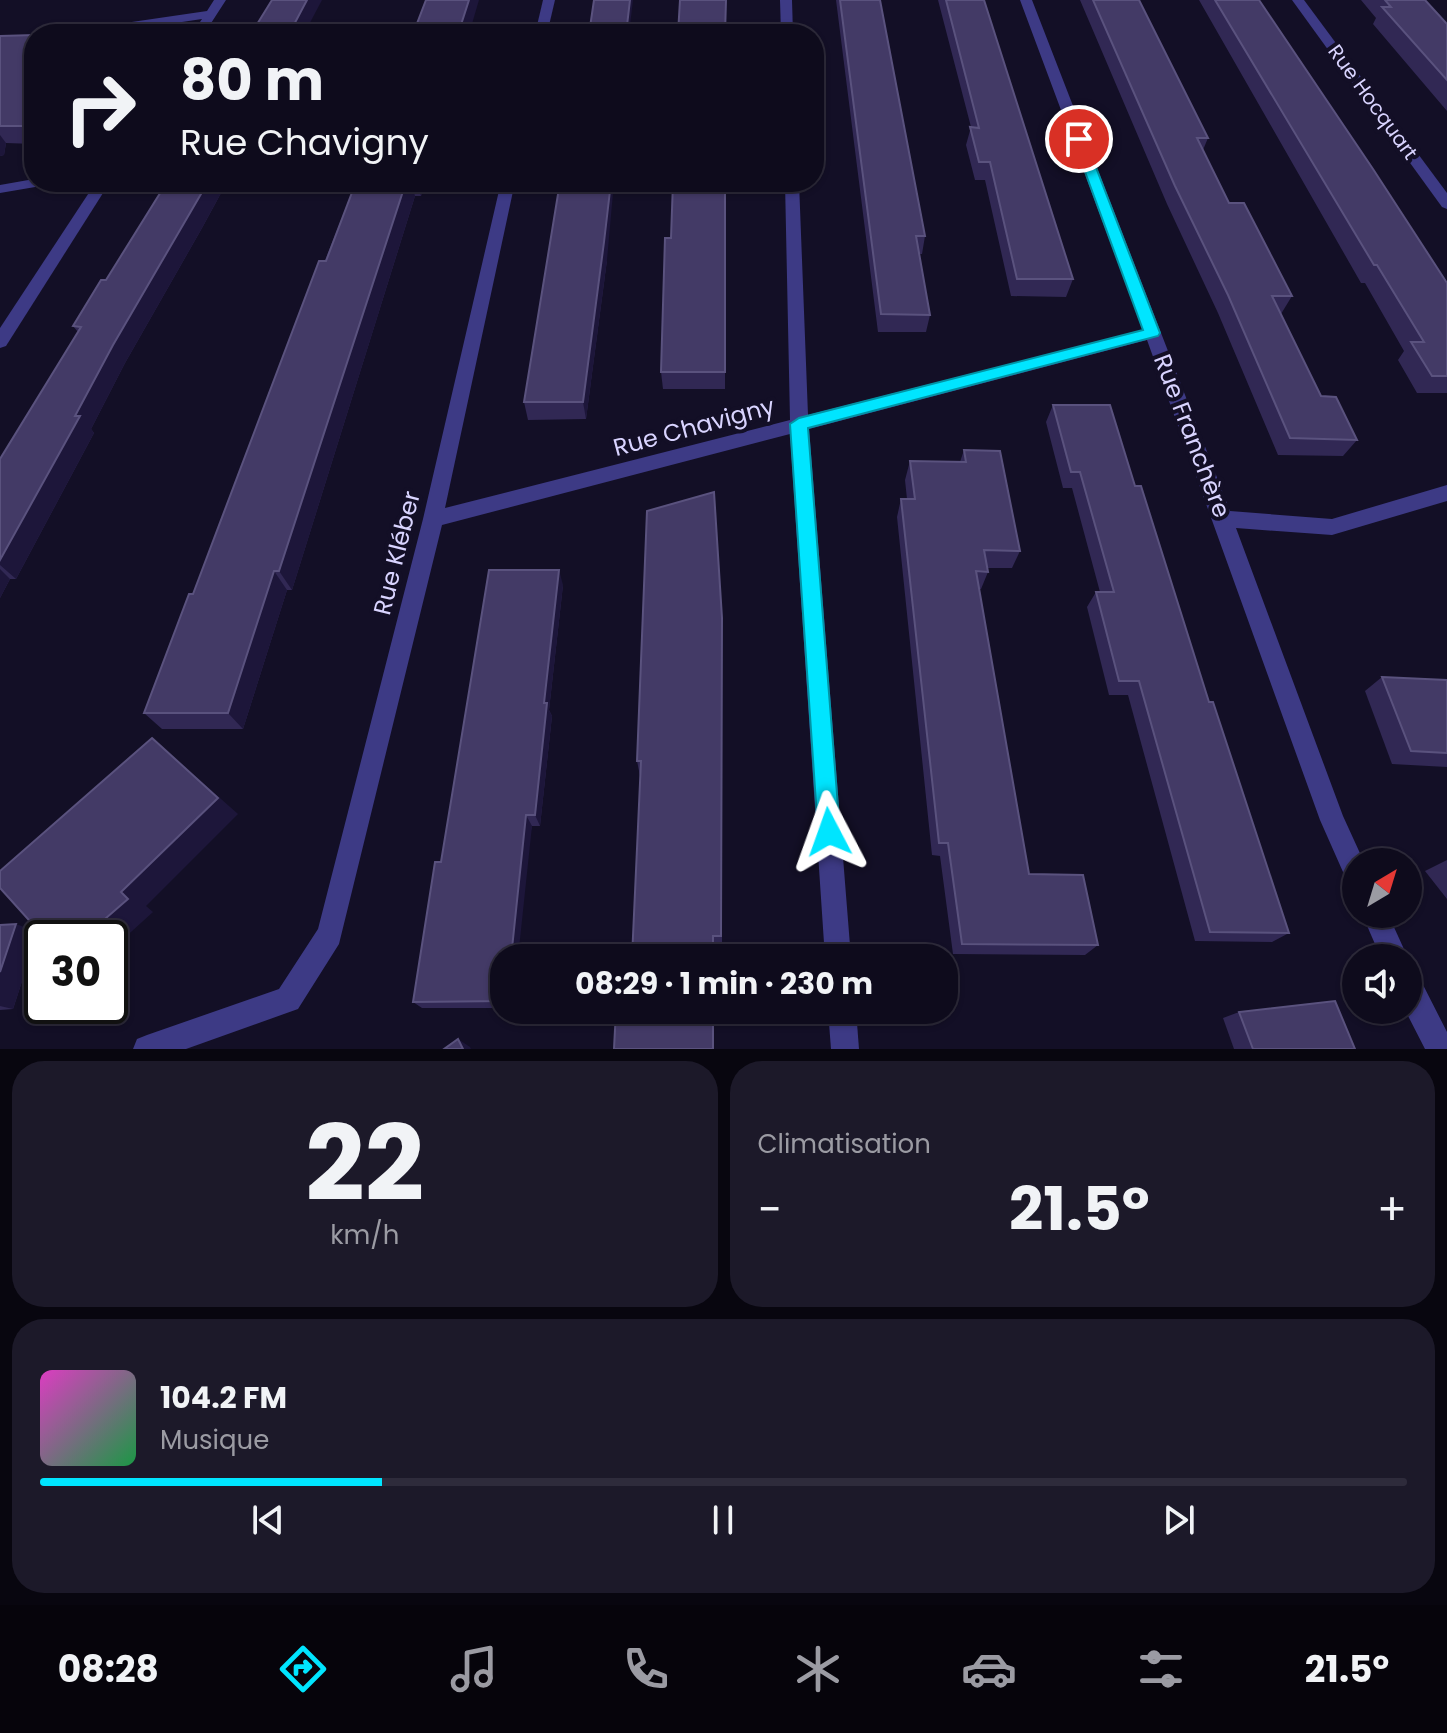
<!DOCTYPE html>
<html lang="fr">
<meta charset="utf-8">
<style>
:root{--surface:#0e0b1c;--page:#1c1929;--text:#f1f3f6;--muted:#9b9ba3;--line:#2e2b3b;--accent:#00e5ff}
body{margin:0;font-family:Poppins,sans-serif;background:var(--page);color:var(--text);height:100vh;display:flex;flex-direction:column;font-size:30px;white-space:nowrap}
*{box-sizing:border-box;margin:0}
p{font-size:26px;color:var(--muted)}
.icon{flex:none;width:44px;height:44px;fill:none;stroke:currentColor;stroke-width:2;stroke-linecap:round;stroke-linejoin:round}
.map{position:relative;height:1049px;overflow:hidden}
.sheet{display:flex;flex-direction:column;gap:12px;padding:12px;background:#08060f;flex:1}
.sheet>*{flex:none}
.guide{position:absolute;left:24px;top:24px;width:800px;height:168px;border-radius:32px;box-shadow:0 2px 6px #0004,0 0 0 2px var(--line);background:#0e0b1c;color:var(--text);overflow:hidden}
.needle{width:52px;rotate:38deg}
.controls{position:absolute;left:1342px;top:848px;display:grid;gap:16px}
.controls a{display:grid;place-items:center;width:80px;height:80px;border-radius:50%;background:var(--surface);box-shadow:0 2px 6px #0004,0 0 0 2px var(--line);font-size:40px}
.speed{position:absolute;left:24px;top:920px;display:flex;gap:16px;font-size:40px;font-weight:700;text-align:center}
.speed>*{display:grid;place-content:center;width:104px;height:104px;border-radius:50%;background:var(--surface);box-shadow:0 2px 6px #0004,0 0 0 2px var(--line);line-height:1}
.speed .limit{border:4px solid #111;border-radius:12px;background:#fff;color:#111}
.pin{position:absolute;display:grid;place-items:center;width:68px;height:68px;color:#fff;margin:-34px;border:4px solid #fff;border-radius:50%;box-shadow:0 2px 8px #0007}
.me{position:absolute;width:88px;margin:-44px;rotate:356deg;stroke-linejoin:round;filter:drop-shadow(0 0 6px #0008)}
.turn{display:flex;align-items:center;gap:28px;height:168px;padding:0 24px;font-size:36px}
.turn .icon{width:104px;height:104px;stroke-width:2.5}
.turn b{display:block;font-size:56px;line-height:68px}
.big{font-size:60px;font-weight:700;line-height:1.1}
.sheet .card{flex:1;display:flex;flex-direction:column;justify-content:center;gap:12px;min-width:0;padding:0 28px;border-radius:32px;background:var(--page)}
.sheet .dial{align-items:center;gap:0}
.dial b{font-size:104px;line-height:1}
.song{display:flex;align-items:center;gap:24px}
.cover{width:96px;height:96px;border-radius:12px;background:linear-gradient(135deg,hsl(310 70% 55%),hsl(140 70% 35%))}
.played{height:8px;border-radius:4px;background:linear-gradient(90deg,var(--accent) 25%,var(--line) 25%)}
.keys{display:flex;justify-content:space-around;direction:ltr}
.heat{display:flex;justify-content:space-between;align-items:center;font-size:44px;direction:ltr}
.sheet .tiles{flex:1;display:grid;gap:12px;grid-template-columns:1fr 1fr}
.card:last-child{grid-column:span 2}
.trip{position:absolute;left:490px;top:944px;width:468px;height:80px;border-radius:32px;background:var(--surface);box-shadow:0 2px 6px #0004,0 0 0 2px var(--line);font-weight:700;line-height:80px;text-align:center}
.tab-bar{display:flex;height:128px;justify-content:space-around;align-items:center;background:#06040b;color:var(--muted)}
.tab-bar .icon{width:56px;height:56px}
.tab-bar .selected{color:var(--accent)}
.tab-bar b{font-size:36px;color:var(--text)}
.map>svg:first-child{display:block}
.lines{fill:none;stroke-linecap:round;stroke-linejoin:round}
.minor{fill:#3d3a85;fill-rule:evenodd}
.wall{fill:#312854}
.shaded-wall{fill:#1d163a}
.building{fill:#433a66;stroke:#5a527e;stroke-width:2}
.route{fill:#00e5ff;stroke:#0095a6;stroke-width:2}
.labels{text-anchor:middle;stroke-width:8;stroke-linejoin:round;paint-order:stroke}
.far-street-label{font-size:20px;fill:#d9d4ff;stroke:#130f26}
.street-label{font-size:24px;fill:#d9d4ff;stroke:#130f26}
</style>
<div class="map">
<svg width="1447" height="1049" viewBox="0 0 1447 1049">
<rect width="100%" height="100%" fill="#130f26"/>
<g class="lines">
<g class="minor">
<polygon points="214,0 226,0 204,34 192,34 202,19 102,34 71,34 77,30 207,11"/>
<polygon points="543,0 555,0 547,34 535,34"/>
<polygon points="780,0 792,0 793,34 781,34"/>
<polygon points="1020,0 1032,0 1230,511 1332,519 1447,485 1447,501 1332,535 1236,528 1343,816 1364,862 1356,862 1356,885 1347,881 1320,820 1147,340 809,429 851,958 825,958 790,434 442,525 339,944 298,1009 186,1049 133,1049 137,1039 147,1035 279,989 318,929 423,519 501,182 515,182 445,508 790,420 785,182 799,182 808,415 1143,330"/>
<polygon points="1292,0 1304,0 1447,193 1447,209 1442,207"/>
<polygon points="34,179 34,182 48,182 41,186 0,193 0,185"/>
<polygon points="96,182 110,182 6,346 0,348 0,328"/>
<polygon points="1362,914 1388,914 1408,958 1408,959 1381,958"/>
<polygon points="1408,971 1418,975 1447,1032 1447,1049 1425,1049 1405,1010 1408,1010"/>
<polygon points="828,1010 856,1010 859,1049 831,1049"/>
</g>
</g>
<g class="wall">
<polygon points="836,0 880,0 925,236 922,254 919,254 930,315 926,332 878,332"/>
<polygon points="938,0 984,0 1073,279 1066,297 1011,296 985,180 975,180 966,145 971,127"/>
<polygon points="1080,0 1139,0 1208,138 1203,150 1229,203 1292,296 1281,314 1321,396 1357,440 1343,456 1278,455 1218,313 1167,204"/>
<polygon points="1199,0 1259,0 1447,283 1447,393 1417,393 1398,360 1404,351 1365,283 1361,283"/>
<polygon points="1361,0 1425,0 1447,24 1447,111 1373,24 1376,18"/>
<polygon points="34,35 34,144 6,143 4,155 0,156 0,36"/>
<polygon points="167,182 227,182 202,228 125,363 91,429 94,433 16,579 10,579 0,598 0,459 78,332 73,326 106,280"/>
<polygon points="356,182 425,182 421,196 415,196 292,590 287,590 243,729 162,729 144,713 193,594"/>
<polygon points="725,182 725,389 663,389 661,372 671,238"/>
<polygon points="607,260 586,419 528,420 524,402"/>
<polygon points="1053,405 1135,486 1289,933 1272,942 1195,941 1128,695 1109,695 1087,607 1096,592 1100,592 1072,488 1063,488 1046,422"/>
<polygon points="964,450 1020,551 1012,568 988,568 988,572 981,589 979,589 1029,874 1098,945 1085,955 953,954 940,856 932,855 897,517 901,499 907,499 905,480 910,461 960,462"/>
<polygon points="563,585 549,710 552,716 540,826 532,826 504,958 504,1008 422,1008 413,1002 441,862"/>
<polygon points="722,618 722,947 713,947 640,776 637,761"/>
<polygon points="1382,677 1447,680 1447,767 1392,764 1365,691"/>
<polygon points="1447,860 1447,899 1425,871"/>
<polygon points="0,925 38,932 13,1009 0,1010"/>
<polygon points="1239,1012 1355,1049 1234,1049 1223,1018"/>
</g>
<g class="shaded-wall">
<polygon points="307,0 322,0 304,34 289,34"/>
<polygon points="469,0 479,0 469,34 458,34"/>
<polygon points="630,0 633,0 629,34 626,34"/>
<polygon points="0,135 6,143 4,155 0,156"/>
<polygon points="208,182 227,182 202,228 125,363 91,429 94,433 16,579 0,565 0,560 113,345"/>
<polygon points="406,182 411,182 415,196 292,590 279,571"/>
<polygon points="417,182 425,182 421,196"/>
<polygon points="611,182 614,182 607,260 586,419 583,402"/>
<polygon points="0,569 10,579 0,598"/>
<polygon points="559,570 563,585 549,710 552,716 540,826 535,815 544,703"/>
<polygon points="274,571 287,590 243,729 228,713"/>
<polygon points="152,738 238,814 146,906 153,912 110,951 110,938 83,938 121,892"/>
<polygon points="526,815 532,826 518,958 511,958"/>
<polygon points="16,924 38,932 13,1009 0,1006 0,972"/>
<polygon points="458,1039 470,1047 471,1049 463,1049"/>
</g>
<g class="building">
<polygon points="272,0 307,0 289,34 251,34"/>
<polygon points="426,0 469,0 458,34 413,34"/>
<polygon points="594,0 630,0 626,34 589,34"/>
<polygon points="680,0 726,0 725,34 678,34"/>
<polygon points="840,0 880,0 925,236 916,236 930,315 881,314"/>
<polygon points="946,0 984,0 1073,279 1017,279 990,162 979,162 970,127 979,128"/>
<polygon points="1093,0 1139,0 1208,138 1197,138 1229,203 1244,203 1292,296 1272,296 1321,396 1336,397 1357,440 1290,438 1228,295 1175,186"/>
<polygon points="1215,0 1259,0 1373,169 1447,283 1447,376 1432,376 1411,342 1424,342 1377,265 1374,265"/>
<polygon points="1385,0 1425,0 1447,24 1447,80 1382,7 1391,7"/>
<polygon points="34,35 34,126 0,126 0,36"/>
<polygon points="167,182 208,182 113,345 75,416 80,416 0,560 0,459 81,327 73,326 101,280 106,280"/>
<polygon points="356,182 406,182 279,571 274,571 228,713 144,713 189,594 193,594 319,261 326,261"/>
<polygon points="560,182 611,182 604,242 583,402 524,402"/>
<polygon points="673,182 725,182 725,372 661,372 665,238 671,238"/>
<polygon points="1053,405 1110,405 1135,486 1141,486 1209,702 1213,702 1289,933 1210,932 1139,681 1119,681 1096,592 1114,592 1080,472 1071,472"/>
<polygon points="964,450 1000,451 1020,551 984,550 988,572 976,571 1029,874 1083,875 1098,945 962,944 948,843 939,843 901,499 915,499 910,461 966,462"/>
<polygon points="714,492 722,618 721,936 713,936 713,958 632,958 641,761 637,761 647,511"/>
<polygon points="489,570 559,570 544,703 547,703 535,815 526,815 511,958 504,958 504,1001 413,1002 435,862 441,862"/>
<polygon points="1382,677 1447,680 1447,753 1411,751"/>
<polygon points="152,738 218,798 121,892 128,899 83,938 45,938 0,888 0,871"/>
<polygon points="16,924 0,972 0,925"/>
<polygon points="1335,1001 1355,1049 1253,1049 1239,1012"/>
<polygon points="616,1010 713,1010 713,1049 614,1049"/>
<polygon points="458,1039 463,1049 444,1049"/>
</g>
<polygon class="route" points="1079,135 1085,139 1160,333 1158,336 808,428 840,832 837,840 829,844 821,840 818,832 790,424 799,418 1143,330 1073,139"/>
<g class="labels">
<g class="far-street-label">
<text transform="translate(1373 102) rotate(54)" y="7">Rue Hocquart</text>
</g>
<g class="street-label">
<text transform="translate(694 427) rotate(-15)" y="8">Rue Chavigny</text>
<text transform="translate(1192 436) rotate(69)" y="8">Rue Franchère</text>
<text transform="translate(397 553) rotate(-76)" y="8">Rue Kléber</text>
</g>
</g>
</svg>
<div class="controls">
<a><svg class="needle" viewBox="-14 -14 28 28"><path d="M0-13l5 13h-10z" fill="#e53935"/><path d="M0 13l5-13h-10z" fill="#9b9ba3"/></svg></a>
<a><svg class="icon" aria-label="sound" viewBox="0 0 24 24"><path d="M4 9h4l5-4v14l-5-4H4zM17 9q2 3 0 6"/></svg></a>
</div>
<div class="speed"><div class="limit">30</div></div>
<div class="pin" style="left:1079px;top:139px;background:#d93025"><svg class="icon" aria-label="arrive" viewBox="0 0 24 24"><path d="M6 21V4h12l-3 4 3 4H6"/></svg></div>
<svg class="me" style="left:829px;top:832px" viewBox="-20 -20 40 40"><path d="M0-17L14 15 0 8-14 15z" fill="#00e5ff" stroke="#fff" stroke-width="4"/></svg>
<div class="trip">08:29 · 1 min · 230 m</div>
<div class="guide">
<div class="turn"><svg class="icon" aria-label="right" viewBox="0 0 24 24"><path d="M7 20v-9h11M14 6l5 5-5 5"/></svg><div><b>80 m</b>Rue Chavigny</div></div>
</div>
</div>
<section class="sheet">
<div class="tiles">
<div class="card dial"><b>22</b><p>km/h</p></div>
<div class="card"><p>Climatisation</p>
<div class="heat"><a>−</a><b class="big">21.5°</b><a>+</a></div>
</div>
<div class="card">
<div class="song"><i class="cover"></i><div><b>104.2 FM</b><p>Musique</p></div></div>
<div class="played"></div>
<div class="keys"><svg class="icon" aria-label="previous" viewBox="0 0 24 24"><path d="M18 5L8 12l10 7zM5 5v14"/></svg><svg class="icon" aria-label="pause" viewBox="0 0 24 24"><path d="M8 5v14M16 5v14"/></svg><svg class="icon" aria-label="next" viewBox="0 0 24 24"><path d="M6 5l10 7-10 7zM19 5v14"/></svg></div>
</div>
</div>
</section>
<nav class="tab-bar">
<b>08:28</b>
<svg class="icon selected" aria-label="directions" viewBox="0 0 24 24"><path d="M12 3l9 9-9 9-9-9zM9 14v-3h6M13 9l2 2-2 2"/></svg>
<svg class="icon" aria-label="music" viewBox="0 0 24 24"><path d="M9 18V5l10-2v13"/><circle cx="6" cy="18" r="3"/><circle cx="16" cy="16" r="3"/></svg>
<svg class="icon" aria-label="phone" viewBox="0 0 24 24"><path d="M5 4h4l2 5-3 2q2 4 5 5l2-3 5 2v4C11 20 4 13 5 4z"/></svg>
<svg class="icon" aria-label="climate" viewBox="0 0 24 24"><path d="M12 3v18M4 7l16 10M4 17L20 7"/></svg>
<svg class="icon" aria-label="car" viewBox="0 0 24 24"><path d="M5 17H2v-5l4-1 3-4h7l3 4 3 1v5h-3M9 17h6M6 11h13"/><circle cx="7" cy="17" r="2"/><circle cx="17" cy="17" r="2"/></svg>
<svg class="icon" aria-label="filters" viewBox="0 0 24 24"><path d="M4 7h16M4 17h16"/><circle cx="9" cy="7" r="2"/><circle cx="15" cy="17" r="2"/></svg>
<b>21.5°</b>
</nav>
